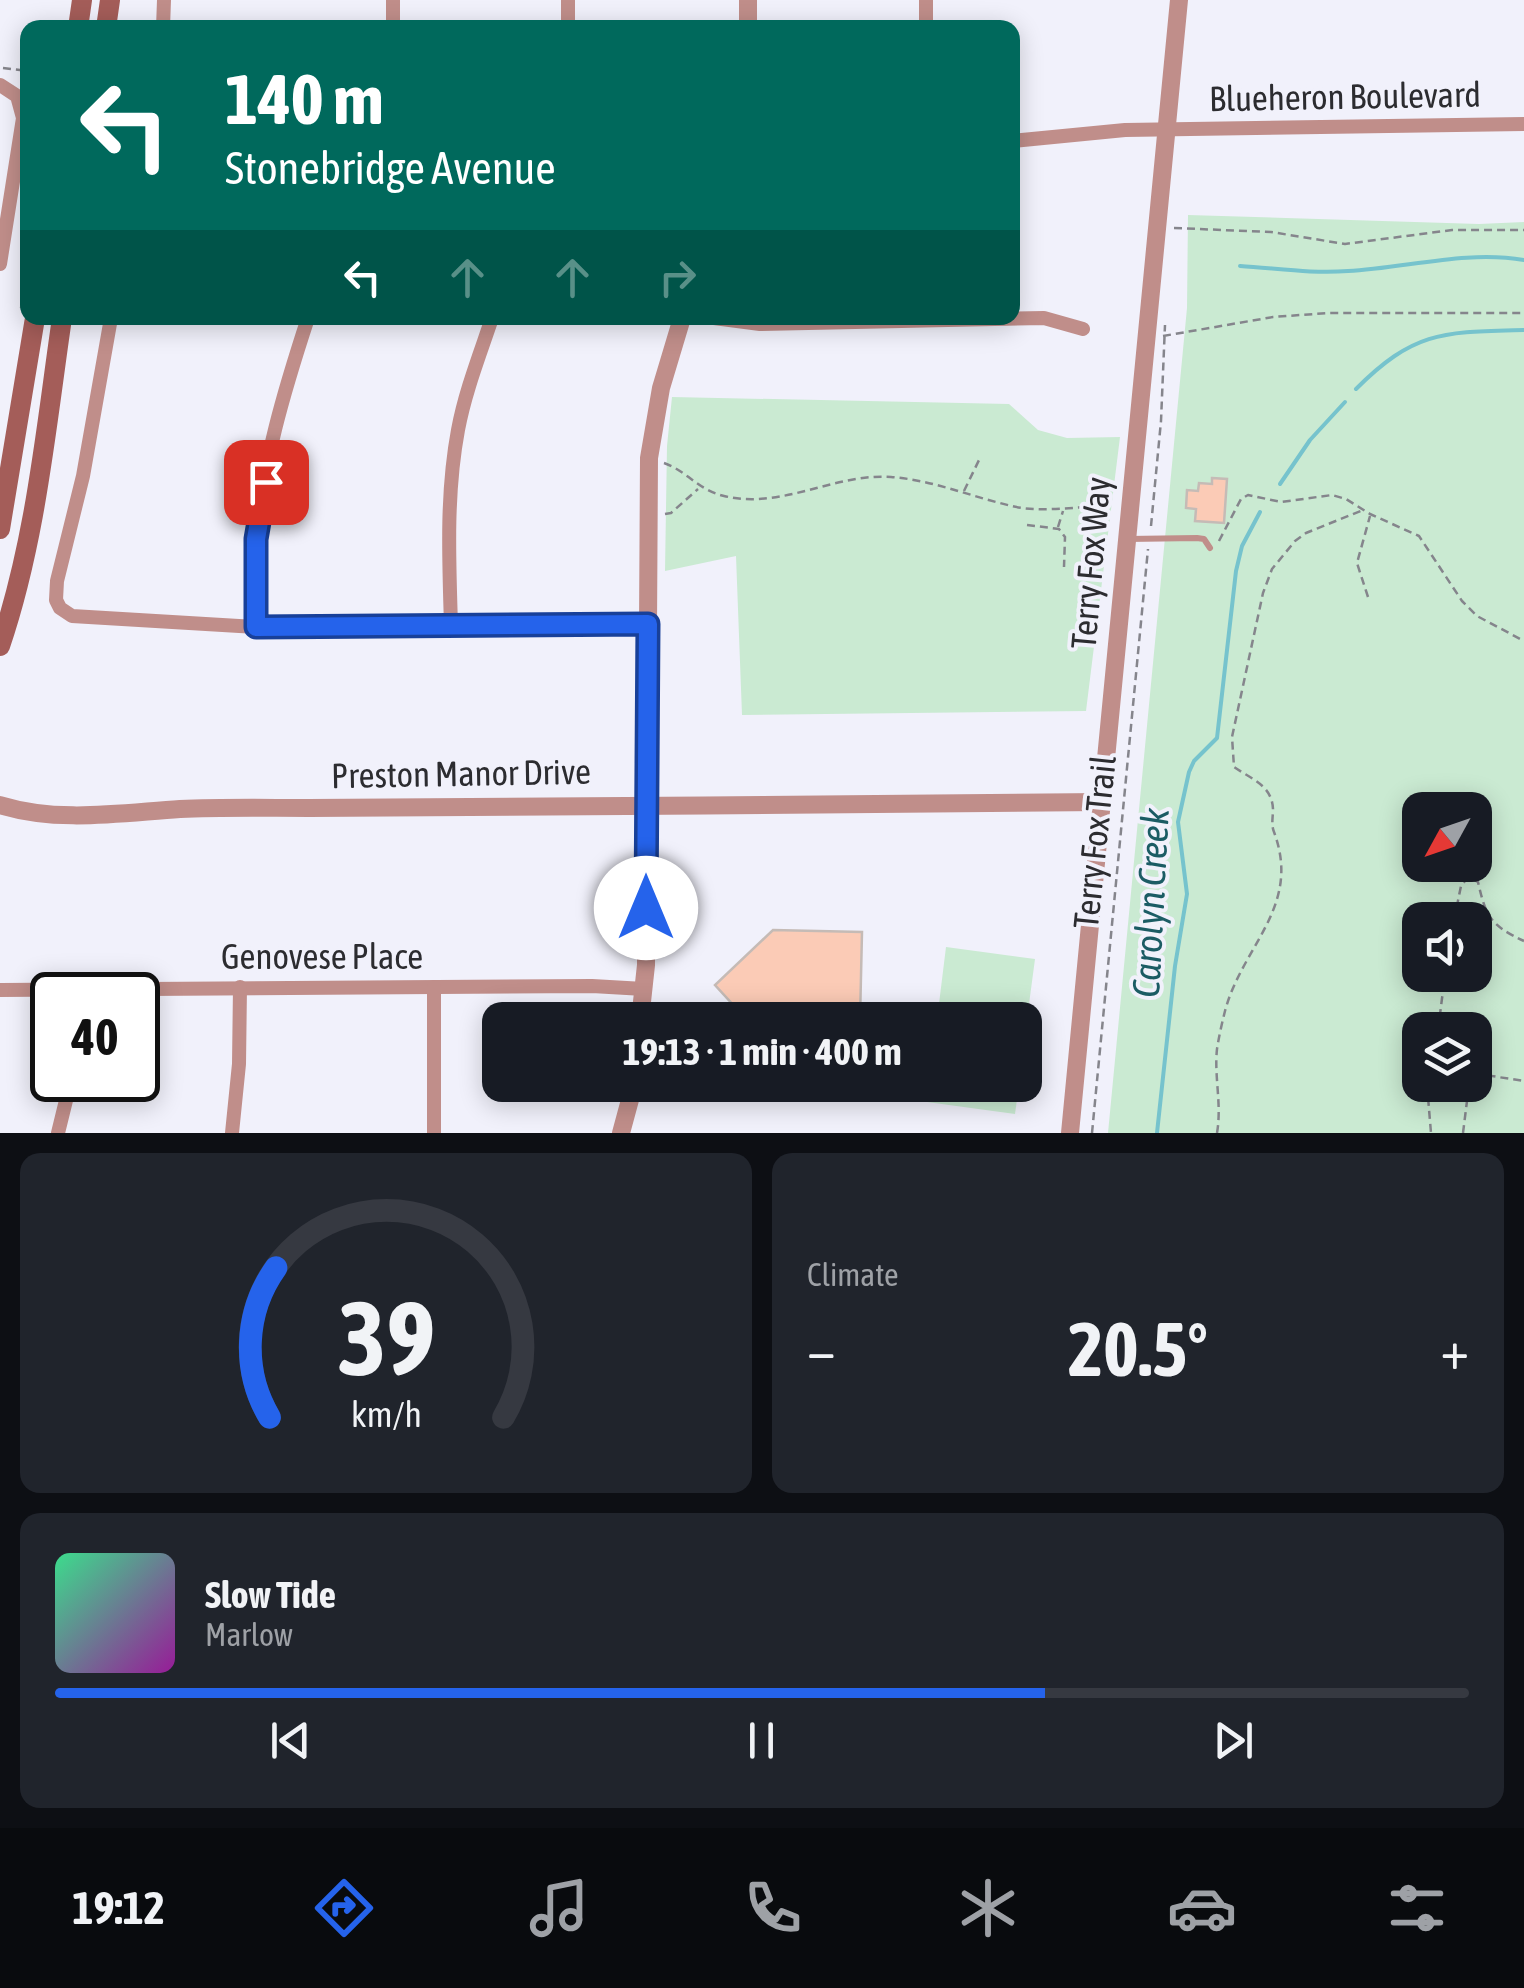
<!DOCTYPE html>
<meta charset="utf-8">
<style>
:root{--surface:#171b24;--page:#20242c;--text:#f1f3f6;--muted:#9ea1a6;--line:#363941;--accent:#2563eb}
body{margin:0;font-family:"Asap Condensed",sans-serif;background:var(--page);color:var(--text);height:100vh;display:flex;flex-direction:column;font-size:38px;white-space:nowrap}
*{box-sizing:border-box;margin:0}
p{font-size:32px;color:var(--muted)}
.icon{flex:none;width:55px;height:55px;fill:none;stroke:currentColor;stroke-width:2;stroke-linecap:round;stroke-linejoin:round}
.map{position:relative;height:1133px;overflow:hidden}
.side{display:flex;flex-direction:column;gap:20px;padding:20px;background:#0d0f14;flex:1}
.side>*{flex:none}
.top-card{position:absolute;left:20px;top:20px;width:1000px;height:305px;border-radius:20px;box-shadow:0 5px 25px #0003;background:#00695c;color:#fff;overflow:hidden}
.needle{width:65px;rotate:230deg}
.controls{position:absolute;left:1402px;top:792px;display:grid;gap:20px}
.controls a{display:grid;place-items:center;width:90px;height:90px;border-radius:20px;background:var(--surface);box-shadow:0 5px 25px #0003;font-size:50px}
.speed{position:absolute;left:30px;top:972px;display:flex;gap:20px;font-size:50px;font-weight:700;text-align:center}
.speed>*{display:grid;place-content:center;width:130px;height:130px;border-radius:50%;background:var(--surface);box-shadow:0 5px 25px #0003;line-height:1}
.speed .limit{border:5px solid #111;border-radius:15px;background:#fff;color:#111}
.pin{position:absolute;display:grid;place-items:center;width:85px;height:85px;color:#fff;margin:-42px;border-radius:20px;box-shadow:0 5px 15px #0006}
.me{position:absolute;width:110px;margin:-55px;rotate:0deg;stroke-linejoin:round;filter:drop-shadow(0 0 8px #0008)}
.turn{display:flex;align-items:center;gap:35px;height:210px;padding:0 40px;font-size:45px}
.turn .icon{width:130px;height:130px;stroke-width:2.5}
.turn b{display:block;font-size:70px;line-height:85px}
.lanes{display:flex;align-items:center;height:95px;padding:0 40px;background:#0003;justify-content:center;gap:50px;direction:ltr}
.lanes .off{opacity:.35}
.big{font-size:75px;font-weight:700;line-height:1.1}
.side .tile{flex:1;display:flex;flex-direction:column;justify-content:center;gap:15px;min-width:0;padding:0 35px;border-radius:20px;background:var(--page)}
.side .dial{align-items:center;gap:0}
.dial svg{height:260px;overflow:visible;fill:none;stroke:var(--line);stroke-width:7;stroke-linecap:round;text-anchor:middle}
.dial text{fill:var(--text);stroke:none}
.song{display:flex;align-items:center;gap:30px}
.cover{width:120px;height:120px;border-radius:15px;background:linear-gradient(135deg,hsl(150 70% 55%),hsl(300 70% 35%))}
.played{height:10px;border-radius:5px;background:linear-gradient(90deg,var(--accent) 70%,var(--line) 70%)}
.keys{display:flex;justify-content:space-around;direction:ltr}
.heat{display:flex;justify-content:space-between;align-items:center;font-size:55px;direction:ltr}
.side .tiles{flex:1;display:grid;gap:20px;grid-template-columns:1fr 1fr}
.tile:last-child{grid-column:span 2}
.trip{position:absolute;left:482px;top:1002px;width:560px;height:100px;border-radius:20px;background:var(--surface);box-shadow:0 5px 25px #0003;font-weight:700;line-height:100px;text-align:center}
.dock{display:flex;height:160px;justify-content:space-around;align-items:center;background:#090b0e;color:var(--muted)}
.dock .icon{width:70px;height:70px}
.dock .active{color:var(--accent)}
.dock b{font-size:45px;color:var(--text)}
.map>svg:first-child{display:block}
.green{fill:#caead2;fill-rule:evenodd}
.lines{fill:none;stroke-linecap:round;stroke-linejoin:round}
.stream{stroke:#76c3cd;stroke-width:4}
.building{fill:#fbcbb6;stroke:#c5bbb6;stroke-width:2.5}
.path{stroke:#85858c;stroke-width:2.5;stroke-dasharray:8 5;stroke-linecap:butt}
.service{stroke:#c08e8a;stroke-width:6}
.minor{stroke:#c08e8a;stroke-width:14}
.tertiary{stroke:#c08e8a;stroke-width:18}
.secondary{stroke:#a45d59;stroke-width:20}
.route-casing{stroke:#184099;stroke-width:25}
.route{stroke:#2563eb;stroke-width:18}
.labels{text-anchor:middle;stroke-width:8;stroke-linejoin:round;paint-order:stroke}
.street-label{font-size:35px;fill:#2c2c30;stroke:#f1f1fb}
.water-label{font-size:38px;font-style:italic;fill:#1b5c64;stroke:#f1f1fb}
</style>
<div class="map">
<svg width="1524" height="1133" viewBox="0 0 1524 1133">
<rect width="100%" height="100%" fill="#f1f1fb"/>
<g class="green">
<path d="M1188,215L1479,224L1524,222V1133H1108L1187,308ZM1420,810H1475V865H1420ZM1420,920H1475V975H1420ZM1420,1030H1475V1085H1420Z"/>
<polygon points="672,397 1009,404 1038,430 1067,438 1120,437 1086,711 742,715 736,556 665,571 667,446"/>
<polygon points="946,947 1035,959 1025,1034 1025,1020 937,1020"/>
<polygon points="929,1085 1019,1085 1015,1114 927,1102"/>
</g>
<g class="lines">
<g class="stream">
<path d="M1240,266C1275,268 1312,274 1348,271C1406,268 1466,250 1524,260"/>
<path d="M1356,389C1415,330 1444,332 1524,330"/>
<polyline points="1280,484 1310,440 1345,402"/>
<polyline points="1157,1133 1175,966 1187,894 1178,822 1189,772 1194,761 1217,738 1236,571 1242,546 1260,512"/>
</g>
</g>
<g class="building">
<polygon points="1212,478 1227,479 1224,523 1195,521 1196,509 1186,508 1187,490 1198,491 1199,483 1212,484"/>
<polygon points="773,930 862,932 860,1020 747,1020 715,985"/>
</g>
<g class="lines">
<g class="path">
<polyline points="3,68 28,71"/>
<polyline points="1174,228 1271,232 1345,244 1452,230 1524,230"/>
<polyline points="21,308 28,265"/>
<polyline points="1163,336 1273,317 1329,313 1524,313"/>
<path d="M664,463C687,471 698,490 724,496C782,510 834,473 891,477C933,480 972,497 1012,506C1036,512 1064,508 1089,507L1097,476"/>
<polyline points="964,491 980,458"/>
<polyline points="665,514 671,513 698,489"/>
<polyline points="1027,525 1059,529 1065,537 1064,567"/>
<polyline points="1151,526 1161,421 1165,325"/>
<polyline points="1058,527 1063,511"/>
<polyline points="1219,541 1241,499 1248,495 1281,502 1332,495 1346,499 1370,514 1419,536 1462,601 1477,616 1524,641"/>
<polyline points="1368,597 1357,563 1370,516"/>
<path d="M1454,920L1461,886L1468,877L1478,882C1486,917 1490,925 1524,941"/>
<polyline points="1438,1030 1445,975"/>
<polyline points="1475,1078 1485,1075 1524,1081"/>
<polyline points="1427,1085 1431,1133"/>
<polyline points="1092,1133 1148,549"/>
<path d="M1217,1133C1222,1104 1214,1077 1217,1049C1219,1036 1222,1023 1225,1011C1242,946 1302,907 1274,832C1271,825 1273,817 1273,809C1272,785 1251,779 1234,767L1232,737L1263,593L1272,569L1295,541L1306,533L1363,510"/>
<polyline points="1463,1133 1469,1085"/>
</g>
<polyline class="service" points="1128,539 1197,538 1204,539 1210,548"/>
<g class="minor">
<polyline points="926,0 926,28"/>
<polyline points="163,28 164,0"/>
<polyline points="393,28 393,0"/>
<polyline points="568,28 568,0"/>
<polyline points="0,85 17,96 23,118 0,264"/>
<polyline points="1012,141 1125,130 1524,124"/>
<polyline points="111,318 83,476 57,581 56,600 60,608 72,616 256,627 649,623"/>
<polyline points="714,318 760,324 1044,318 1083,329"/>
<path d="M451,625C449,560 446,494 458,430C465,392 480,354 492,318"/>
<path d="M256,627C256,599 255,570 256,542C261,468 285,388 308,318"/>
<polyline points="0,990 592,986 644,989"/>
<polyline points="58,1133 71,1080"/>
<polyline points="232,1133 239,1064 240,987"/>
<polyline points="434,1133 434,987"/>
</g>
<g class="tertiary">
<polyline points="748,0 748,28"/>
<path d="M0,805C59,823 119,813 180,809C223,807 266,808 309,808C574,805 838,806 1103,802"/>
<polyline points="640,1020 646,965 649,458 661,388 682,318"/>
<polyline points="621,1133 634,1085"/>
<polyline points="1070,1133 1179,0"/>
</g>
<g class="secondary">
<polyline points="78,28 82,0"/>
<polyline points="106,28 110,0"/>
<polyline points="0,529 35,318"/>
<path d="M0,646C36,540 46,427 62,318"/>
</g>
</g>
<g class="lines">
<defs>
<polyline id="route" points="266,482 256,539 256,627 648,624 646,908"/>
</defs>
<use href="#route" class="route-casing"/>
<use href="#route" class="route"/>
</g>
<g class="labels">
<g class="street-label">
<text transform="translate(1345 97) rotate(-1)" y="12">Blueheron Boulevard</text>
<text transform="translate(1091 563) rotate(-85)" y="12">Terry Fox Way</text>
<text transform="translate(461 774) rotate(-1)" y="12">Preston Manor Drive</text>
<text transform="translate(1095 842) rotate(-84)" y="12">Terry Fox Trail</text>
<text x="322" y="969">Genovese Place</text>
</g>
<g class="water-label">
<text transform="translate(1151 903) rotate(-87)" y="13">Carolyn Creek</text>
</g>
</g>
</svg>
<div class="controls">
<a><svg class="needle" viewBox="-14 -14 28 28"><path d="M0-13l5 13h-10z" fill="#e53935"/><path d="M0 13l5-13h-10z" fill="#9ea1a6"/></svg></a>
<a><svg class="icon" aria-label="sound" viewBox="0 0 24 24"><path d="M4 9h4l5-4v14l-5-4H4zM17 9q2 3 0 6"/></svg></a>
<a><svg class="icon" aria-label="layers" viewBox="0 0 24 24"><path d="M12 4l9 5-9 5-9-5zM3 14l9 5 9-5"/></svg></a>
</div>
<div class="speed"><div class="limit">40</div></div>
<div class="pin" style="left:266px;top:482px;background:#d93025"><svg class="icon" aria-label="arrive" viewBox="0 0 24 24"><path d="M6 21V4h12l-3 4 3 4H6"/></svg></div>
<svg class="me" style="left:646px;top:908px" viewBox="-20 -20 40 40"><circle r="19" fill="#fff"/><path d="M0-13L10 11 0 6-10 11z" fill="#2563eb"/></svg>
<div class="trip">19:13 · 1 min · 400 m</div>
<div class="top-card">
<div class="turn"><svg class="icon" aria-label="left" viewBox="0 0 24 24"><path d="M17 20v-9H6M10 6l-5 5 5 5"/></svg><div><b>140 m</b>Stonebridge Avenue</div></div>
<div class="lanes"><svg class="icon" aria-label="left" viewBox="0 0 24 24"><path d="M17 20v-9H6M10 6l-5 5 5 5"/></svg><svg class="icon off" aria-label="ahead" viewBox="0 0 24 24"><path d="M12 20V5M6 11l6-6 6 6"/></svg><svg class="icon off" aria-label="ahead" viewBox="0 0 24 24"><path d="M12 20V5M6 11l6-6 6 6"/></svg><svg class="icon off" aria-label="right" viewBox="0 0 24 24"><path d="M7 20v-9h11M14 6l5 5-5 5"/></svg></div>
</div>
</div>
<section class="side">
<div class="tiles">
<div class="tile dial"><svg viewBox="0 0 100 80">
<path d="M14 69A42 42 0 1 1 86 69"/>
<path d="M14 69A42 42 0 0 1 16 23" stroke="#2563eb"/>
<text x="50" y="56" font-size="32" font-weight="700">39</text>
<text x="50" y="72" font-size="11">km/h</text>
</svg></div>
<div class="tile"><p>Climate</p>
<div class="heat"><a>−</a><b class="big">20.5°</b><a>+</a></div>
</div>
<div class="tile">
<div class="song"><i class="cover"></i><div><b>Slow Tide</b><p>Marlow</p></div></div>
<div class="played"></div>
<div class="keys"><svg class="icon" aria-label="previous" viewBox="0 0 24 24"><path d="M18 5L8 12l10 7zM5 5v14"/></svg><svg class="icon" aria-label="pause" viewBox="0 0 24 24"><path d="M8 5v14M16 5v14"/></svg><svg class="icon" aria-label="next" viewBox="0 0 24 24"><path d="M6 5l10 7-10 7zM19 5v14"/></svg></div>
</div>
</div>
</section>
<nav class="dock">
<b>19:12</b>
<svg class="icon active" aria-label="directions" viewBox="0 0 24 24"><path d="M12 3l9 9-9 9-9-9zM9 14v-3h6M13 9l2 2-2 2"/></svg>
<svg class="icon" aria-label="music" viewBox="0 0 24 24"><path d="M9 18V5l10-2v13"/><circle cx="6" cy="18" r="3"/><circle cx="16" cy="16" r="3"/></svg>
<svg class="icon" aria-label="phone" viewBox="0 0 24 24"><path d="M5 4h4l2 5-3 2q2 4 5 5l2-3 5 2v4C11 20 4 13 5 4z"/></svg>
<svg class="icon" aria-label="climate" viewBox="0 0 24 24"><path d="M12 3v18M4 7l16 10M4 17L20 7"/></svg>
<svg class="icon" aria-label="car" viewBox="0 0 24 24"><path d="M5 17H2v-5l4-1 3-4h7l3 4 3 1v5h-3M9 17h6M6 11h13"/><circle cx="7" cy="17" r="2"/><circle cx="17" cy="17" r="2"/></svg>
<svg class="icon" aria-label="filters" viewBox="0 0 24 24"><path d="M4 7h16M4 17h16"/><circle cx="9" cy="7" r="2"/><circle cx="15" cy="17" r="2"/></svg>
</nav>
